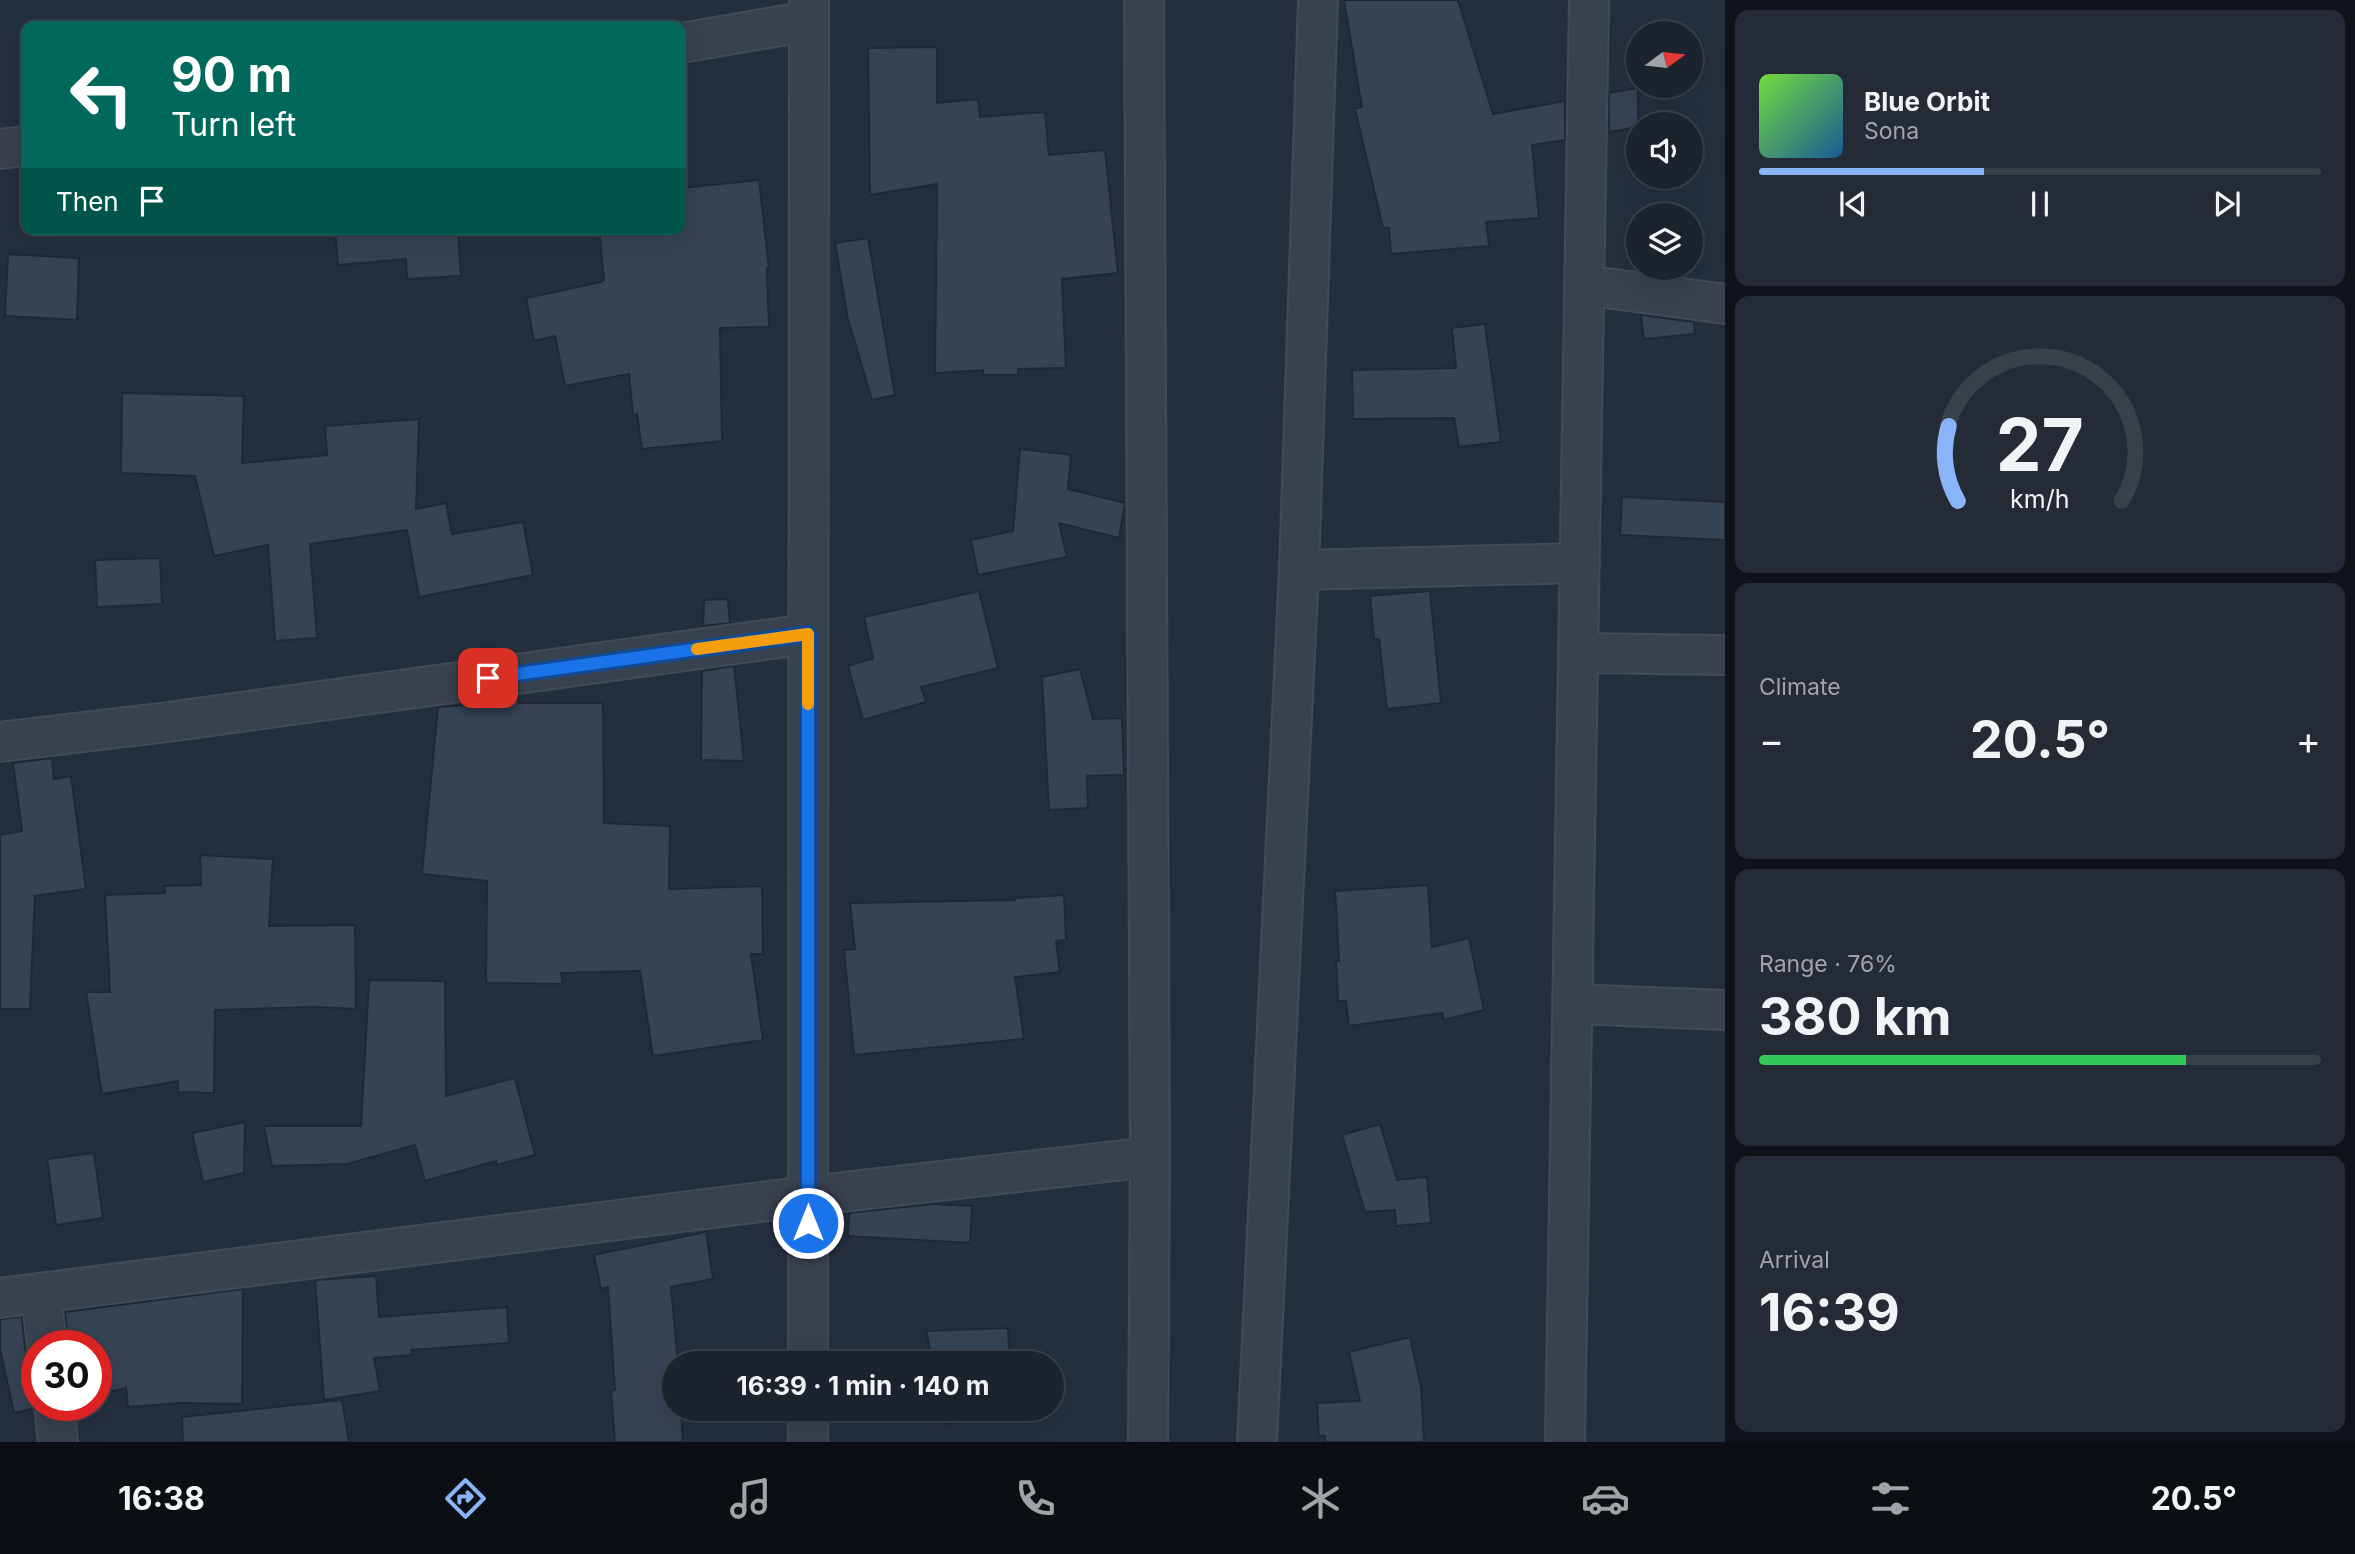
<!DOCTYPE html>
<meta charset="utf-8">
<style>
:root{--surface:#1b232e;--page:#242b36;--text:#f1f3f6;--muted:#a0a4aa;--line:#39404a;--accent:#8ab4f8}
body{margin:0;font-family:Inter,sans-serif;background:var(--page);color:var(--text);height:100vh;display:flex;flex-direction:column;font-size:26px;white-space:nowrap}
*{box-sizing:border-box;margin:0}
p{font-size:23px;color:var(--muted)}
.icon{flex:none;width:38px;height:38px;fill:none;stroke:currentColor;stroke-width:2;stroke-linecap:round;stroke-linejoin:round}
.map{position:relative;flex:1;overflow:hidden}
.details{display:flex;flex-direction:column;gap:10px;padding:10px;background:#0f1319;width:630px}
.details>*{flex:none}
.banner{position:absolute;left:21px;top:21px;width:665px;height:214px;border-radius:14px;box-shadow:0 7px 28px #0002,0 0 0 2px var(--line);background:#00695c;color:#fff;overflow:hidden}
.needle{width:46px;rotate:75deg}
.tools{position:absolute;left:1626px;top:21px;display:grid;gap:14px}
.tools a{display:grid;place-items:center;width:77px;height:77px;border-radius:50%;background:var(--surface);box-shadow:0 7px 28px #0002,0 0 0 2px var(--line);font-size:35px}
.speed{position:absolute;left:21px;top:1330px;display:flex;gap:14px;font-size:35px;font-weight:700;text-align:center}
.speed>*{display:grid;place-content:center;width:91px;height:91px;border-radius:50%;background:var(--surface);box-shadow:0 7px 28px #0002,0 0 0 2px var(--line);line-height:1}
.speed .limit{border:10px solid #d22;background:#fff;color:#111}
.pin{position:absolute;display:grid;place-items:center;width:60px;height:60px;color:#fff;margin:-30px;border-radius:14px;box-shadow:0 4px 10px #0006}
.me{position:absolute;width:77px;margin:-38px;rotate:0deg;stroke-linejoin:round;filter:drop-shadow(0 0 5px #0008)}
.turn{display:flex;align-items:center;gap:24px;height:147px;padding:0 35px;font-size:32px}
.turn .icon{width:91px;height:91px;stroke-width:2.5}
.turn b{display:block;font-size:49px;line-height:60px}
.then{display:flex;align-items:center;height:66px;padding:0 35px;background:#0003;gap:14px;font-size:26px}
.big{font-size:52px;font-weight:700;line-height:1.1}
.details .tile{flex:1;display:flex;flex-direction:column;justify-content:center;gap:10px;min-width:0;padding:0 24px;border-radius:14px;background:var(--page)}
.details .dial{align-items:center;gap:0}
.dial svg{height:182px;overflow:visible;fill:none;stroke:var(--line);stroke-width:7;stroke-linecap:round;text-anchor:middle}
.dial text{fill:var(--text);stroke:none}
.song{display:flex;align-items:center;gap:21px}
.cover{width:84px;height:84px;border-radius:10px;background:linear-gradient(135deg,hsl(100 70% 55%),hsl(210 70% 35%))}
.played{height:7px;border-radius:4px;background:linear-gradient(90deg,var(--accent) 40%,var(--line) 40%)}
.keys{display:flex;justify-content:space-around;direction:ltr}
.heat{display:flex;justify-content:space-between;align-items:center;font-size:38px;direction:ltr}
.charge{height:10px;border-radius:5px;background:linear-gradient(90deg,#34c759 76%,var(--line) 0)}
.trip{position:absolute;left:662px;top:1351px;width:402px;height:70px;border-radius:35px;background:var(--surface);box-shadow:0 7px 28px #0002,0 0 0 2px var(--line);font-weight:700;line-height:70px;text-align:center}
.menu{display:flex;height:112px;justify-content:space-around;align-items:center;background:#0b0e12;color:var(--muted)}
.menu .icon{width:49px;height:49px}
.menu .current{color:var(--accent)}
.menu b{font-size:32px;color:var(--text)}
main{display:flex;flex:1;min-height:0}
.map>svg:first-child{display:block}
.building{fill:#364354;stroke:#1f2835;stroke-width:2}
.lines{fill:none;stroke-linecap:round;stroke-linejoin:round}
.minor-casing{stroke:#414a57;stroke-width:42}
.minor{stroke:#38414e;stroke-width:38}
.route-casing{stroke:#114b97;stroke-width:18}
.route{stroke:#1a73e8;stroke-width:12}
.slow{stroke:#f59e0b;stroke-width:12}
</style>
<main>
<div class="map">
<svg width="1725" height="1442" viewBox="0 0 1725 1442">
<rect width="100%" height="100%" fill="#242f3e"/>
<g class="building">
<polygon points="1344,0 1458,0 1493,114 1565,101 1565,140 1532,145 1539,218 1486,222 1489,246 1391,254 1389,228 1383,228 1355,109 1362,107"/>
<polygon points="937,47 937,103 978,99 980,117 1045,112 1049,155 1105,150 1118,273 1062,279 1066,368 1018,369 1018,375 983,375 983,370 935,373 937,184 870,195 868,48"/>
<polygon points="1638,88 1638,127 1609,132 1609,93"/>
<polygon points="759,180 769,268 767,268 769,327 720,328 722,441 642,449 637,414 633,415 629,374 565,386 555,336 534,341 526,298 602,282 602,280 604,280 599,229 681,229 681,188"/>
<polygon points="335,229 458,229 461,276 407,279 406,259 338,265"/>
<polygon points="868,238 895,395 872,400 848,319 835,243"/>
<polygon points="8,254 79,258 77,320 5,316"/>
<polygon points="1641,315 1694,322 1695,334 1644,339"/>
<polygon points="1485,324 1501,442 1459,447 1454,418 1353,419 1352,370 1456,368 1452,328"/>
<polygon points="122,393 244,396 242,463 327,455 325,426 419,419 416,509 446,503 452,534 523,522 533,575 419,597 407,530 310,544 317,638 275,641 268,545 214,556 195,476 121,473"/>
<polygon points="1020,449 1071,455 1068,489 1125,503 1119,538 1059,523 1067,557 978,575 971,540 1013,531"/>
<polygon points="1622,497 1725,502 1725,540 1620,535"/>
<polygon points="160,558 162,604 97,607 95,560"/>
<polygon points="979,591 998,668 921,687 926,702 863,720 848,666 873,658 864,617"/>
<polygon points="1430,591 1441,703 1387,709 1379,639 1374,639 1370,596"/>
<polygon points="728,599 730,623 703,626 704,600"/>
<polygon points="734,666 744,761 701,760 702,671"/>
<polygon points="1080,669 1093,719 1122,718 1124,775 1087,776 1088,808 1049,810 1042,677"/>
<polygon points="517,696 519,703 603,703 604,823 670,826 669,889 762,886 763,954 751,954 763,1040 653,1056 640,971 561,973 563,984 486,983 487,881 422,874 438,707 480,704 480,701"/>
<polygon points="52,758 54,779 71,776 86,889 35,896 30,1009 0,1009 0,835 22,831 13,763"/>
<polygon points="200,855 273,859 269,926 355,925 356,1009 314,1007 215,1010 214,1093 178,1092 178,1081 102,1094 86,992 110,992 105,895 165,893 164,886 201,885"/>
<polygon points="1428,885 1432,947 1469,938 1484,1010 1444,1020 1442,1013 1349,1026 1346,1001 1338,1001 1336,961 1339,961 1335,891"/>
<polygon points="1064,895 1066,940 1056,941 1060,972 1015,977 1024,1039 854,1055 844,950 855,949 850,903 1015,900 1015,898"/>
<polygon points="369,980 445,981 446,1096 515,1078 535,1155 497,1165 496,1161 425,1181 415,1145 347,1164 272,1166 264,1126 361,1126"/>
<polygon points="245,1122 244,1173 203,1182 192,1133"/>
<polygon points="1380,1124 1397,1180 1427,1177 1431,1223 1396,1226 1395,1210 1365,1212 1342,1135"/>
<polygon points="94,1153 103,1218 56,1225 47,1159"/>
<polygon points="932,1204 972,1206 970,1243 848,1236 849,1213"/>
<polygon points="706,1232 713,1279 671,1287 678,1363 674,1363 674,1409 681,1409 683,1442 615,1442 611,1391 615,1390 608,1287 601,1289 594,1255"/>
<polygon points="376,1276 379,1317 507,1307 509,1343 411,1350 412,1355 374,1358 380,1391 324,1400 315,1280"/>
<polygon points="243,1289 242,1404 181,1403 128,1407 126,1388 96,1395 96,1346 68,1346 65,1312"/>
<polygon points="22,1317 25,1349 29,1358 37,1365 37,1393 34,1397 32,1409 14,1413 0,1349 0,1319"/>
<polygon points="1008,1328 1010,1363 933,1363 926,1331"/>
<polygon points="1410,1337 1421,1387 1424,1442 1325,1442 1325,1436 1319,1436 1317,1403 1360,1401 1349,1352"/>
<polygon points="342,1400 349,1442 183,1442 182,1417"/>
<polygon points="943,1409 1015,1409 1016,1411 947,1424"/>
</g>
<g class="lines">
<defs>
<g id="minor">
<polyline points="1144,0 1150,1157 1148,1442"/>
<polyline points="681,43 809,21"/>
<polyline points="0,149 26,146"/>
<polyline points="1584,285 1725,304"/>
<polyline points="1299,570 1580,563"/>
<polyline points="1579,653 1725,655"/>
<polyline points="0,742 168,722 808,634"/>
<polyline points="1573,1004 1725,1010"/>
<polyline points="41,1293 47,1346"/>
<polyline points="0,1298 808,1196 1150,1157"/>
<polyline points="808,1363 809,0"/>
<polyline points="54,1405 58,1442"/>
<polyline points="808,1442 808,1409"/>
<polyline points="1257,1442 1299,570 1318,0"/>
<polyline points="1565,1442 1589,0"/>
</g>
</defs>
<use href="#minor" class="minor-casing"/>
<use href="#minor" class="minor"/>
</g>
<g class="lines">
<defs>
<polyline id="route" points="488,678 808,634 808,1223"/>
</defs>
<use href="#route" class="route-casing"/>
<use href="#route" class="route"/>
<polyline class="slow" points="697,649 808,634 808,704"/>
</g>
</svg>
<div class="tools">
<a><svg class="needle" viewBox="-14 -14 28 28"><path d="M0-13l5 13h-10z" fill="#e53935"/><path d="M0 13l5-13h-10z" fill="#a0a4aa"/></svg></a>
<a><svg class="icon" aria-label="sound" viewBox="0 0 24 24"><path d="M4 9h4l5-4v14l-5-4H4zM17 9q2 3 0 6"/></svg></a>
<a><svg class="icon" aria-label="layers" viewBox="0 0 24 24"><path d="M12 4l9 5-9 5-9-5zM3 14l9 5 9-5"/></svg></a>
</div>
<div class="speed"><div class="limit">30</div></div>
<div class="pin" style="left:488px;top:678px;background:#d93025"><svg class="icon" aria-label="arrive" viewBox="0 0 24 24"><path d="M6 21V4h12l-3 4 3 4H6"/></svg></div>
<svg class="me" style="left:808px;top:1223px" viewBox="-20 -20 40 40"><circle r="17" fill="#1a73e8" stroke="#fff" stroke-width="3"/><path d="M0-11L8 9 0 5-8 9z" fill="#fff"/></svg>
<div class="trip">16:39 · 1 min · 140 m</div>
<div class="banner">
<div class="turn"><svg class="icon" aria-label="left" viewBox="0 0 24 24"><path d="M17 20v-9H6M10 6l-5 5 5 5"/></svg><div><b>90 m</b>Turn left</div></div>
<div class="then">Then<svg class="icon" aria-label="arrive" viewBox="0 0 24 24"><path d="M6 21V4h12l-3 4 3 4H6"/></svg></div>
</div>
</div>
<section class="details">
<div class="tile">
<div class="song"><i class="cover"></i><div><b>Blue Orbit</b><p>Sona</p></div></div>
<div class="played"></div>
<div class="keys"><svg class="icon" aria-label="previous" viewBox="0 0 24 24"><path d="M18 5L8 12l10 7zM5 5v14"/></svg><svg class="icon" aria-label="pause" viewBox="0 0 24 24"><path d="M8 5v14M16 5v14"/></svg><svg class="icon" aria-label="next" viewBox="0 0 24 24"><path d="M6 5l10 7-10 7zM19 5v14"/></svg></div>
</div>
<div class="tile dial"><svg viewBox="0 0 100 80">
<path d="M14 69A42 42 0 1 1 86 69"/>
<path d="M14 69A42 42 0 0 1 10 36" stroke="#8ab4f8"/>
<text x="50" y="56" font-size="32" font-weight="700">27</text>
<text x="50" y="72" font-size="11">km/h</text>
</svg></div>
<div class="tile"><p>Climate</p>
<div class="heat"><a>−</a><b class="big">20.5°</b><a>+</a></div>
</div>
<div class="tile"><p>Range · 76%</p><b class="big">380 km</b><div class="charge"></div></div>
<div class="tile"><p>Arrival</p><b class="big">16:39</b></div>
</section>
</main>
<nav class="menu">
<b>16:38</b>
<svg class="icon current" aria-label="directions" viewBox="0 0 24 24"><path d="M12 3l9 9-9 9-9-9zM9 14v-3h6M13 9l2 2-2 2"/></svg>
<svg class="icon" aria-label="music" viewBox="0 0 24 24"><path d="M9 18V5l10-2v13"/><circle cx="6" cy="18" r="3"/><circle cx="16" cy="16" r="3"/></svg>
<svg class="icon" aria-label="phone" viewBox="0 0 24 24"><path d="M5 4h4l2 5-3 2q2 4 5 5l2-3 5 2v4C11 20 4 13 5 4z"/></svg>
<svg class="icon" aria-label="climate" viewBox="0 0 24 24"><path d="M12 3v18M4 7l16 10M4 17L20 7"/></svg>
<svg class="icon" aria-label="car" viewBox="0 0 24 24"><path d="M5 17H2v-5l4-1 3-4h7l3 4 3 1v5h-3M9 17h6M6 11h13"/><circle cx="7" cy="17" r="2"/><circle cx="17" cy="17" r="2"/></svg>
<svg class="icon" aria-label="filters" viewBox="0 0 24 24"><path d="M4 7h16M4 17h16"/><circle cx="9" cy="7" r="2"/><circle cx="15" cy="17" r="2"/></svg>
<b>20.5°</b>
</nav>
